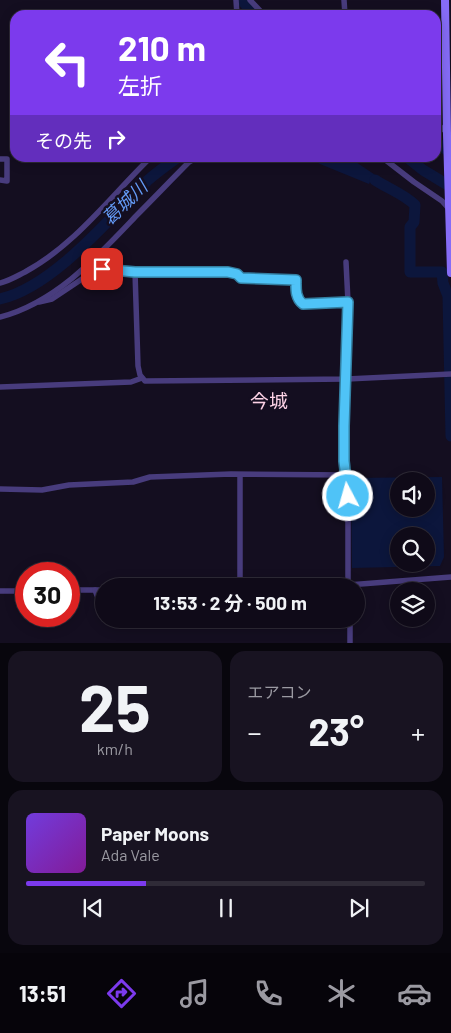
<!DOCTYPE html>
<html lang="ja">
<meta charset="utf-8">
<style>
:root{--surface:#0f0a18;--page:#181321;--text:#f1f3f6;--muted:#9b9aa2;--line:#2f2b37;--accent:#7c3aed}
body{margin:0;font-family:Barlow,"Noto Sans JP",sans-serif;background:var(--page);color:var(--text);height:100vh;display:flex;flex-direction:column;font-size:19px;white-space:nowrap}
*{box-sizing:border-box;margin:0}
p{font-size:16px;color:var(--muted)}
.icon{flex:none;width:28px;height:28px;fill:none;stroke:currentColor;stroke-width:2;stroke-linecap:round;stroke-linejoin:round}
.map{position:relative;height:643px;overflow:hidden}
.drawer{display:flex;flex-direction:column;gap:8px;padding:8px;background:#08060d;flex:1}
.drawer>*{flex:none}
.hud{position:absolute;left:10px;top:10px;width:431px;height:152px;border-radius:15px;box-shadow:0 2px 12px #0003,0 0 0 1px var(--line);background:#7c3aed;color:#fff;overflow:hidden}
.controls{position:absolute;left:390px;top:472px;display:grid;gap:10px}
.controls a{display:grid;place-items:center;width:45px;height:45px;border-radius:50%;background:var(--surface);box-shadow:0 2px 12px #0003,0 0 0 1px var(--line);font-size:25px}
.speed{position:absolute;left:15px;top:562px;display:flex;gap:10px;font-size:25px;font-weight:700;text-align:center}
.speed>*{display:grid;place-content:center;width:65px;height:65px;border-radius:50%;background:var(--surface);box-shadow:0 2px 12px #0003,0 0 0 1px var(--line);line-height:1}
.speed .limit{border:8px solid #d22;background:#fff;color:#111}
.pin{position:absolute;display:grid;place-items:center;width:42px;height:42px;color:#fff;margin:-21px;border-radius:10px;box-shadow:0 2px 8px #0006}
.me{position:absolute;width:55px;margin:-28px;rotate:354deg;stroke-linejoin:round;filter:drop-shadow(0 0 4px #0008)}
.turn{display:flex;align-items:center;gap:18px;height:105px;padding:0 25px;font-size:22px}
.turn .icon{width:65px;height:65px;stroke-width:2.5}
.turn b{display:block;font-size:35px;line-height:42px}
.then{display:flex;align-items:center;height:48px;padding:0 25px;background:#0003;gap:10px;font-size:19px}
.big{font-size:38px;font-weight:700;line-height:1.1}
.drawer .card{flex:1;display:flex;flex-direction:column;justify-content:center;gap:8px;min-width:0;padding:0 18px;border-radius:15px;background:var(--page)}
.drawer .dial{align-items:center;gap:0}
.dial b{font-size:65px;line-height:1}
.song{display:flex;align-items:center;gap:15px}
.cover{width:60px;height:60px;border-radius:8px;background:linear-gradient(135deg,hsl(260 70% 55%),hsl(290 70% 35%))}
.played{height:5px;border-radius:2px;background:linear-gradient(90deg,var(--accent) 30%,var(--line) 30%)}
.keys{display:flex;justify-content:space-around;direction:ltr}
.heat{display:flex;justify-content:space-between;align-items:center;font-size:28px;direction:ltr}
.drawer .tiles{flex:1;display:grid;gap:8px;grid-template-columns:1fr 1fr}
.card:last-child{grid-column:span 2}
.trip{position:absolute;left:95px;top:578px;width:270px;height:50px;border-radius:25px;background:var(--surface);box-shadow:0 2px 12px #0003,0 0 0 1px var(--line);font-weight:700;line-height:50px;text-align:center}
.dock{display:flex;height:80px;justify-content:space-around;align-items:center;background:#06040a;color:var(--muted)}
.dock .icon{width:35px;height:35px}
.dock .current{color:var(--accent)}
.dock b{font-size:22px;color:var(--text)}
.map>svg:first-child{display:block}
.water{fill:#0c163c;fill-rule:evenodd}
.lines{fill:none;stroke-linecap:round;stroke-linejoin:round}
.river{stroke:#0c163c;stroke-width:11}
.street{stroke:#483c7d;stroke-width:5.5}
.secondary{stroke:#866cf7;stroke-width:8}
.route-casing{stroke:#337fa1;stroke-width:12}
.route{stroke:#4fc3f7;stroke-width:9}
.labels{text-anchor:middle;stroke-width:5;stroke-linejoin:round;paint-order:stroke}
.water-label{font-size:18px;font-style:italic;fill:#649bf7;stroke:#140e20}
.quarter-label{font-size:19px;fill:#fdd2e6;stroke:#140e20}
</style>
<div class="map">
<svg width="451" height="643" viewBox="0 0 451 643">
<rect width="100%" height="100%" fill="#140e20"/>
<g class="water">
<polygon points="310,158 350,158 390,185 387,188 370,182 369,184 320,164"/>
<path d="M442,477L444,557L440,566L352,568L351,478ZM399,481H426V509H399ZM399,536H426V564H399Z"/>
</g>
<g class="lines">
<g class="river">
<polyline points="242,0 254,15"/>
<polyline points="436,142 451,153"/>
<polyline points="408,158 423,170 451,187"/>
<path d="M375,180C389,189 404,194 415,205L414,222L410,227V272H442L443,283L448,296L451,436"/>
<path d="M0,299C53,287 109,219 147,181C156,173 167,165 177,158"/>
</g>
<g class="street">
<polyline points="236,0 237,15"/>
<polyline points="250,0 264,15"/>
<polyline points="344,0 345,15"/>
<polyline points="436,123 451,136"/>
<polyline points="383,158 414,182 442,201 450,210"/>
<polyline points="0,159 7,159 7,181 0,180"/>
<polyline points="346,262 348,302 344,461 348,496 348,586"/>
<polyline points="135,272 138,366 140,375 145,381 347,379 451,374"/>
<path d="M0,283C9,281 17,276 25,272C75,245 110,197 150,158"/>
<path d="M39,302L52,299L88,275L103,269L135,272H228L237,274L241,278L296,280C296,288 295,298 303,304L348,302"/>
<path d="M0,317C55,303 97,257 135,217C153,199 171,180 189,162L196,158"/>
<polyline points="0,387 131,382 142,378"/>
<polyline points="240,475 240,585"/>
<polyline points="0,489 42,490 69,485 133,482 150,477 231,474 346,475"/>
<polyline points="196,586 240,585 348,585 451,577"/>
<polyline points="69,590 104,590"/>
<polyline points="95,590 98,598"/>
<polyline points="0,591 26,591"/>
<polyline points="350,643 350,619"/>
</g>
<polyline class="secondary" points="445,0 447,135 451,273"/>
</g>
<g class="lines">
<defs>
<path id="route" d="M102,269L135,272H228L237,274L241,278L296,280C296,288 295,298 303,304L348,302L344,426V461L348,496"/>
</defs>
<use href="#route" class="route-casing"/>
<use href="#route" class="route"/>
</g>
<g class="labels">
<g class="water-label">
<text transform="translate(125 203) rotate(-44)" y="6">葛城川</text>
</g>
<g class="quarter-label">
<text x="269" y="408">今城</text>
</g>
</g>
</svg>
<div class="controls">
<a><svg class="icon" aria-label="sound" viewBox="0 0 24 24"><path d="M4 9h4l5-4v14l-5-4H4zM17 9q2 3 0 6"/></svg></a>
<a><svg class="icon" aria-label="search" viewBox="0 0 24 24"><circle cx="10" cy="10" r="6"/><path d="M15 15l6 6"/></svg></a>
<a><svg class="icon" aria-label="layers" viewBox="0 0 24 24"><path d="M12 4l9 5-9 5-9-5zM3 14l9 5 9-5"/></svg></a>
</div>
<div class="speed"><div class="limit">30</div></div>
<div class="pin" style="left:102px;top:269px;background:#d93025"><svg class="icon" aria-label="arrive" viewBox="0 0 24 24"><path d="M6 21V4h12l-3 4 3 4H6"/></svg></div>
<svg class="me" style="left:348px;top:496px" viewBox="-20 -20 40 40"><circle r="17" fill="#4fc3f7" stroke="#fff" stroke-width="3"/><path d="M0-11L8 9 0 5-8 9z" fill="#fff"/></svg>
<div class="trip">13:53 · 2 分 · 500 m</div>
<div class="hud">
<div class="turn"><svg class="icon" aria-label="left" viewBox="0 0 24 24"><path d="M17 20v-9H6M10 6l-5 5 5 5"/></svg><div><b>210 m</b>左折</div></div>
<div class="then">その先<svg class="icon" aria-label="right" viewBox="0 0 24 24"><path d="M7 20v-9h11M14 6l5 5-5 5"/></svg></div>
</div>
</div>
<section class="drawer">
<div class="tiles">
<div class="card dial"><b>25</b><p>km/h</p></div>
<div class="card"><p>エアコン</p>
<div class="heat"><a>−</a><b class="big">23°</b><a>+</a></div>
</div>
<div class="card">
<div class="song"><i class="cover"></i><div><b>Paper Moons</b><p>Ada Vale</p></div></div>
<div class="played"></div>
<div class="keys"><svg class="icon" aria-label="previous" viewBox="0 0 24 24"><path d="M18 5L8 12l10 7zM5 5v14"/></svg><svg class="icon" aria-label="pause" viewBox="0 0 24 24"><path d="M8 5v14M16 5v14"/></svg><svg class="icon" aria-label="next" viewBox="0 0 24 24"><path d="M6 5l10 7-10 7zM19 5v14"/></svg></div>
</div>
</div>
</section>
<nav class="dock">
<b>13:51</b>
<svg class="icon current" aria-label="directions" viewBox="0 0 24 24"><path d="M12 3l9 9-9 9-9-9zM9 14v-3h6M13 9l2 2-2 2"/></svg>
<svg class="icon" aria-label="music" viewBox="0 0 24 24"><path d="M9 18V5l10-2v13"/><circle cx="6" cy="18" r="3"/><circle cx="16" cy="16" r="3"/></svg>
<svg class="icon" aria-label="phone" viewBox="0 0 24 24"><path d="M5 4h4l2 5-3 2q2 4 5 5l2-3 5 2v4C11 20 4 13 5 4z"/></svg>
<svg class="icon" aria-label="climate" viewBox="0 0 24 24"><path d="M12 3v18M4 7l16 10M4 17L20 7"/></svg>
<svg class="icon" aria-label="car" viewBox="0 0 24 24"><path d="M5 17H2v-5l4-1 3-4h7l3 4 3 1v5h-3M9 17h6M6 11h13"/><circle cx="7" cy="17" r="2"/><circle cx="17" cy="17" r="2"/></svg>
</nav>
